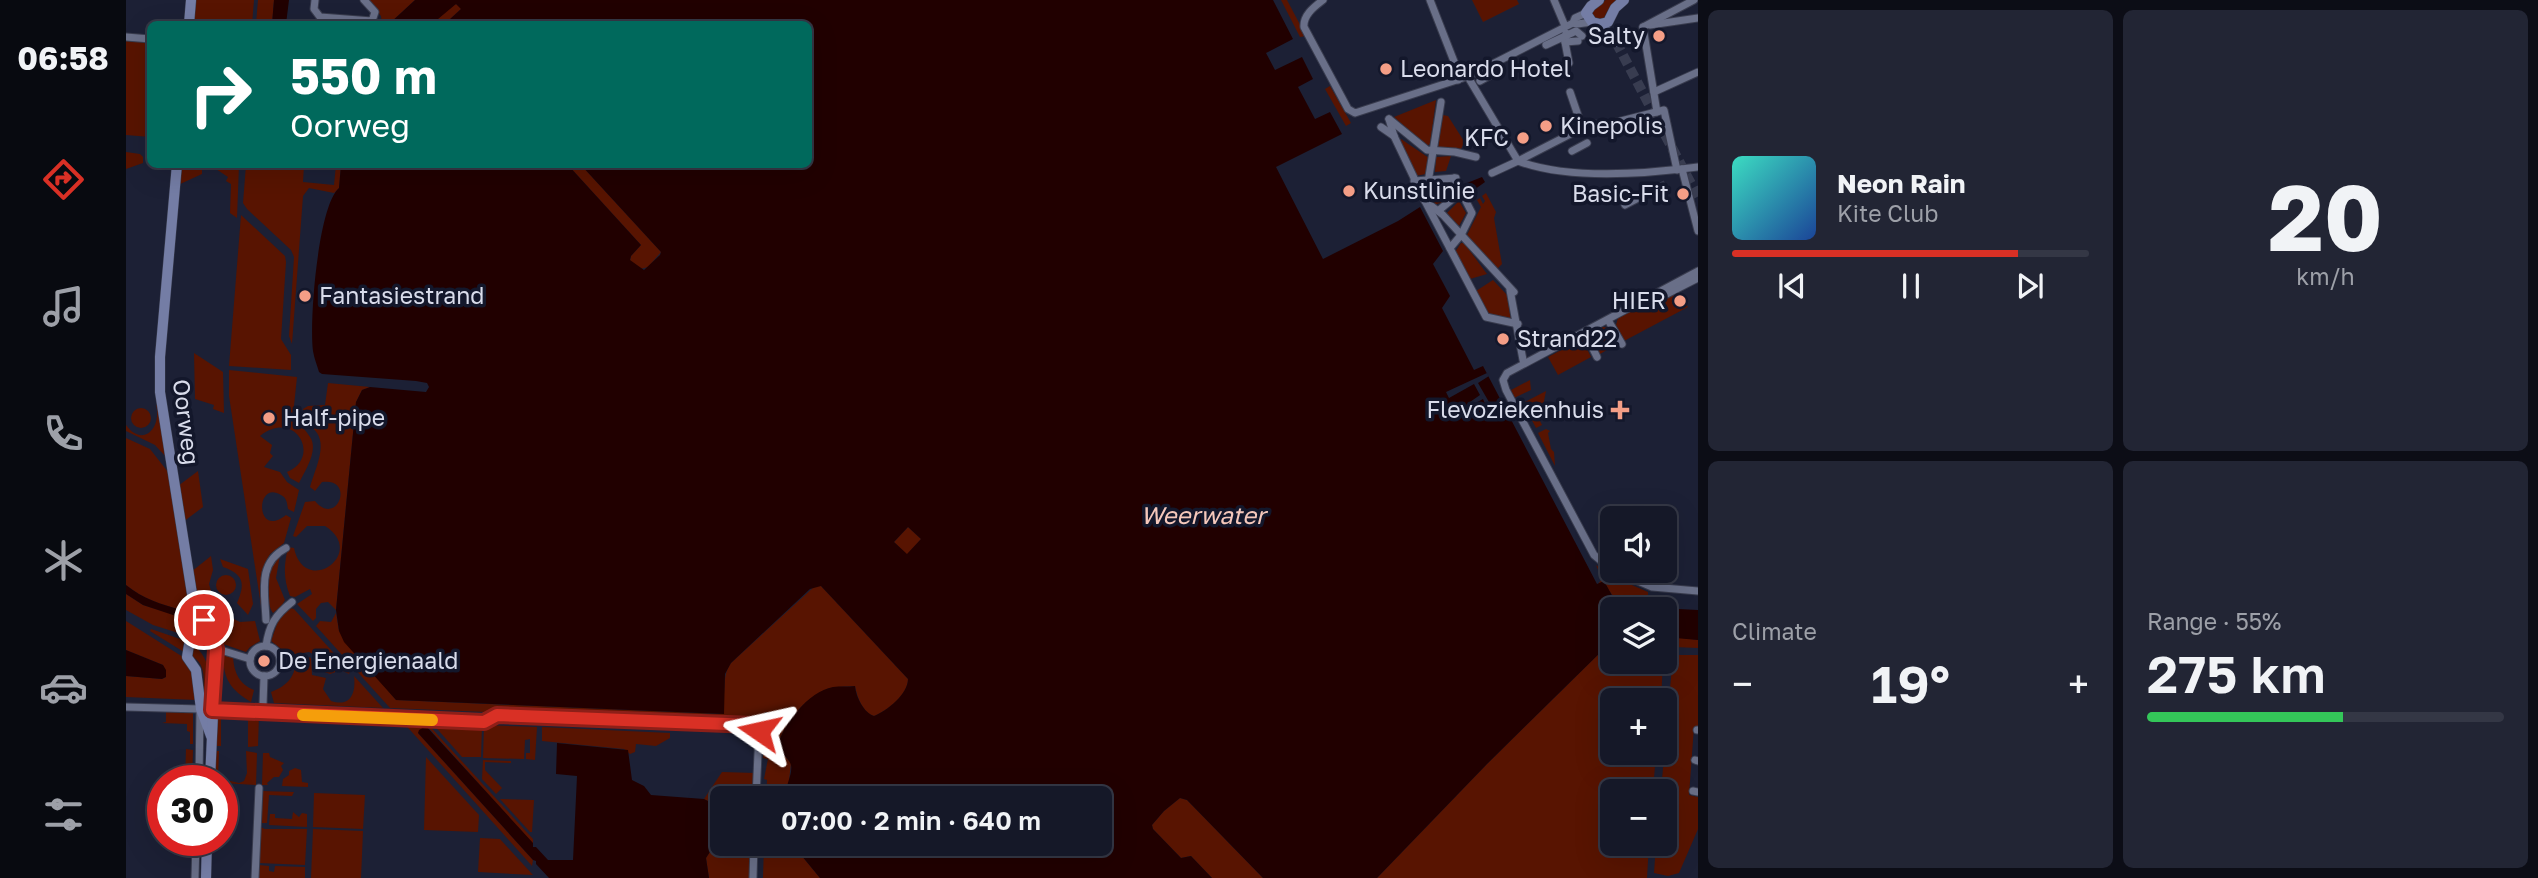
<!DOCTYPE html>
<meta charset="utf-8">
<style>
:root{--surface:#151828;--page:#222534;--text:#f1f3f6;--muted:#9da0a8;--line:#343745;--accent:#d93025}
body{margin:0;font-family:"Golos Text",sans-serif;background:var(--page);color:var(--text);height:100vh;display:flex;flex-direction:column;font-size:26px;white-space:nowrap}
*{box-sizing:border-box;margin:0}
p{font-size:23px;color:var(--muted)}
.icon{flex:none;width:38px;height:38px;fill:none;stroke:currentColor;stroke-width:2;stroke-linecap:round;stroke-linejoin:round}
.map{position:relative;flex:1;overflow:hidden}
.sheet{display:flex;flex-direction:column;gap:10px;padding:10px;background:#0c0d16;width:840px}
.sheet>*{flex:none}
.hud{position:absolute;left:21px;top:21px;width:665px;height:147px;border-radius:10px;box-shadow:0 7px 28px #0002,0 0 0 2px var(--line);background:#00695c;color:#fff;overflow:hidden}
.controls{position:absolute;left:1474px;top:506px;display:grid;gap:14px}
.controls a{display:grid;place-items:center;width:77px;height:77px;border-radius:10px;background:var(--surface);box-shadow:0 7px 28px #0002,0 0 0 2px var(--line);font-size:35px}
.speed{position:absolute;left:21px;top:765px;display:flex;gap:14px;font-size:35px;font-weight:700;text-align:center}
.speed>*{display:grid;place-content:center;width:91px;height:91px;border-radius:50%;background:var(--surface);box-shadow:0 7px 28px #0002,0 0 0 2px var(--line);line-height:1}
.speed .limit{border:10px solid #d22;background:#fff;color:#111}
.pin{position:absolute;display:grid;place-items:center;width:60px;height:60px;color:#fff;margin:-30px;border:4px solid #fff;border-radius:50%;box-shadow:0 2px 7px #0007}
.me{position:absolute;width:77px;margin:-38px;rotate:281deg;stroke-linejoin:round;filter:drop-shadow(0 0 5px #0008)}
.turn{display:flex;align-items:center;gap:24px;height:147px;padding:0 28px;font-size:32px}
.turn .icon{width:91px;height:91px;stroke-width:2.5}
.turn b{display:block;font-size:49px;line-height:60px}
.big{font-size:52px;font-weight:600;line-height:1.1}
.sheet .tile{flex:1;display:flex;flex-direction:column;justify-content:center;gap:10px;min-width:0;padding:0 24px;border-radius:10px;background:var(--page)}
.sheet .dial{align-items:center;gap:0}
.dial b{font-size:91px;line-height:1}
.song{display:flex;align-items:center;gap:21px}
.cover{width:84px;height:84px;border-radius:10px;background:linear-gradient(135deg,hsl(170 70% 55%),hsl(220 70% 35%))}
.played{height:7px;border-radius:4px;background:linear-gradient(90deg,var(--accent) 80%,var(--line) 80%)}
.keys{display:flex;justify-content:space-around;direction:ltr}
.heat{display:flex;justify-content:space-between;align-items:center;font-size:38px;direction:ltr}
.charge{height:10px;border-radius:5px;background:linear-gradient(90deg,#34c759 55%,var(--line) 0)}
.sheet .tiles{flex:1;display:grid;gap:10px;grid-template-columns:repeat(2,1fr)}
.trip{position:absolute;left:584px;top:786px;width:402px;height:70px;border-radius:10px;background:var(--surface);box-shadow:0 7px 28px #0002,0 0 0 2px var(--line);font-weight:600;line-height:70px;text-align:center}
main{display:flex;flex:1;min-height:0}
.tab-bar{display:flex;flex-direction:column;width:126px;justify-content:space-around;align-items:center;background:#080a10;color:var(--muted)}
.tab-bar .icon{width:49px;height:49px}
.tab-bar .active{color:var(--accent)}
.tab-bar b{font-size:32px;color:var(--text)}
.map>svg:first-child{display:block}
.green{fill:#581401}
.water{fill:#210000;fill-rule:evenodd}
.pier{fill:#1c2035}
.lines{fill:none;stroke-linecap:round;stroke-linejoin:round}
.street-tunnel{stroke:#383c50;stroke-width:7;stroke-dasharray:7 3.5;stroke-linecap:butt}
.secondary-tunnel{stroke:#383c50;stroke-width:10;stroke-dasharray:10 5;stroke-linecap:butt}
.street-casing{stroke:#393c4e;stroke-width:9}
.secondary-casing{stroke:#393c4e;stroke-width:11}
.street{stroke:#696f88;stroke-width:7}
.secondary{stroke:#747da5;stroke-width:10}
.route-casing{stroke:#8d1f18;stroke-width:18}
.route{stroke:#d93025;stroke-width:12}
.slow{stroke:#f59e0b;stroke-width:12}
.poi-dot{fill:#f49e86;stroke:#13172b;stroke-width:2.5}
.labels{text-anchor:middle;stroke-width:7;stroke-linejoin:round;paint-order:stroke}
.poi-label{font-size:23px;fill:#d9dceb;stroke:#13172b;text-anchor:start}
.street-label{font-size:23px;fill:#d9dceb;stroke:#13172b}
.water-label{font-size:24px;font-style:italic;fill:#f5c8bb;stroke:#13172b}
</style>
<main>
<nav class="tab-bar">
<b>06:58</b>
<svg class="icon active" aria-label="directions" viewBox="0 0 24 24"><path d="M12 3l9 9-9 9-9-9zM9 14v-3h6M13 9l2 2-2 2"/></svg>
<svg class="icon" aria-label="music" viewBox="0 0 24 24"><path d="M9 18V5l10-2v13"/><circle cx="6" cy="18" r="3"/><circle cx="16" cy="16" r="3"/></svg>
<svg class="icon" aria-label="phone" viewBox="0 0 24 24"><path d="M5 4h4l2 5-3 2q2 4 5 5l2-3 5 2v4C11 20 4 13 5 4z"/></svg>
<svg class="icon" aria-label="climate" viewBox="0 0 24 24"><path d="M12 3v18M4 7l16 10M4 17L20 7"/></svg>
<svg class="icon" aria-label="car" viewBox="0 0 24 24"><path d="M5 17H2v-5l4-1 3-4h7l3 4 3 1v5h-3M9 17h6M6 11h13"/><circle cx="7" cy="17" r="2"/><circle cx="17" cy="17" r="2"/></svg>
<svg class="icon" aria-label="filters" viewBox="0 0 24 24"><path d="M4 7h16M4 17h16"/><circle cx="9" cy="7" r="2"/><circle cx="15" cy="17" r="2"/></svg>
</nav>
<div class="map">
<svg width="1572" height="878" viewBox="0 0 1572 878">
<rect width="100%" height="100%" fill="#1c2035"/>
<g class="green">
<polygon points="68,0 128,0 126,24 66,24"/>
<polygon points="132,0 148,0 146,24 130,24"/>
<polygon points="241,0 289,0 263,24 256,24 255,16"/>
<polygon points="1155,0 1161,0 1180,36 1174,37"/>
<polygon points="1346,0 1391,0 1393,4 1357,22"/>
<path d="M1480,0H1492L1482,10L1478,18L1473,21L1467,16C1465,7 1472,4 1480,0Z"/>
<polygon points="328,4 333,5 335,9 323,20 326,24 306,24"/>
<polygon points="0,39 24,41 24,137 0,135"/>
<polygon points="1204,86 1225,123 1220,126 1199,89"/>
<polygon points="1310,100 1304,144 1301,146 1268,117"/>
<polygon points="1317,115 1322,116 1341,146 1337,145 1335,149 1312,148"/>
<polygon points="1275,139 1303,158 1300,174 1289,176 1274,140"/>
<polygon points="0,152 14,154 17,157 17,163 0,169"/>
<polygon points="1325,156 1320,171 1309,172 1310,157"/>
<polygon points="54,165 76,165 76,174 52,185"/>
<polygon points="84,165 113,165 111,218 104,213 105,184 100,181 102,177"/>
<polygon points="120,165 178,165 177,182 208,185 210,165 215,165 213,188 208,193 183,188 177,196 166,344 163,336 168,257 165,250 121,209 117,203"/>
<polygon points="442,165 455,165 535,252 522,267 514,269 504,261 505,256 515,245"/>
<polygon points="1324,183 1329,192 1323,200 1308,205 1307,184"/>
<polygon points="1360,193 1370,212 1368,218 1376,264 1371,269 1368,268 1341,235 1355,207 1351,200 1354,198 1357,204 1359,201 1356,196"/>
<polygon points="1333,201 1340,213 1333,226 1321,213"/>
<polygon points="115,215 159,256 160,262 155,339 165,355 165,370 103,366"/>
<polygon points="1335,243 1338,243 1361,274 1344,279 1329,252"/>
<polygon points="1367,280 1381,295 1385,320 1362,314 1350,291"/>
<polygon points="1552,292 1562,307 1498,341 1490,325 1492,318 1530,298"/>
<polygon points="1477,327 1483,328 1491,344 1474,354 1463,334"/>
<polygon points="1456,339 1465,357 1432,375 1422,357"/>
<polygon points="68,353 97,372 98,413 87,409 88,405 69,399"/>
<path d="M103,370L171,377L167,415C172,423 179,429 184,437C193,450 179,471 173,483L164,478L161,472C196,458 170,408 134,436L146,445L144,453L147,456L138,467L154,472L161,482L173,490L168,512L162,509C161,503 161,498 155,495C129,479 129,540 160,515L165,518L158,543L144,554L139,563L135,606L103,396Z"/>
<polygon points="1404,380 1405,390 1388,398 1385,390"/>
<path d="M202,383L244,387L236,390L230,402L210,610L202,602L195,603L190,609V618L187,621L171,604L186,594L184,589L169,597L164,596C157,578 158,565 162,547L168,548C179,598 242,553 199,526H181L170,537L167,536L179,502L189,501C211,528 230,477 196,482L189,491L184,487C188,471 201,448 191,433C185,425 178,419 177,409L182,406L199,405Z"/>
<polygon points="1420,391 1418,401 1421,416 1413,419 1416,425 1410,428 1397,403"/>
<path d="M30,405L32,406L40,457L29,445L0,431V425C17,448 36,428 30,405Z"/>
<circle cx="15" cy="418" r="10"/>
<polygon points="1420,429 1424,431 1422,433 1425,449 1428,452 1429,466 1412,433"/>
<path d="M0,438L24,449L42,472L65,610L62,636L27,625L0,610V594L17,605L56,617L55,610C34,604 17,599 0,585Z"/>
<polygon points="72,471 77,507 57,522 52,486"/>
<polygon points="782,527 795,539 781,555 768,542"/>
<path d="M154,555L150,578L159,600L156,605L147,613C140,604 140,575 146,564C148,560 151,558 154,555Z"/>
<polygon points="85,556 87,570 83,584 85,591 80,598 70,590 65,572"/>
<path d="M94,559L122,569L127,604L122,615L111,603C120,583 117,574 97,567Z"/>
<path d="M1470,565L1485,576L1522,592V595L1542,597L1541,606L1543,612H1538V609C1507,609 1493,612 1478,581L1472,584L1476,579Z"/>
<circle cx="100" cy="585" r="10"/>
<path d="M689,586H695L782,679C782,695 761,711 748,716C737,713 731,697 729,686C720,687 710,686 701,689C678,698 658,724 651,747L665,763L661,798H640L641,780L638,779L642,759L637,758L638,737H642L644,715L640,712L626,723L264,708L190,626L194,621L205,622L210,613L213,631L270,700L594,714C602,697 594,678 605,663Z"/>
<polygon points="164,608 168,609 224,671 223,674 215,670 204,674 193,670 191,656 183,652 159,656 154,648 145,641 152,621"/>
<polygon points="95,613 114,622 129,621 134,641 124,647 120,652 97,644 90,630"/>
<polygon points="0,621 57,657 67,668 70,700 0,697 0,676 36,679 40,677 37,665 0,650"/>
<polygon points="25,629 60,641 58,652 24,631"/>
<polygon points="1549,637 1572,640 1572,648 1548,647"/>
<polygon points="1486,641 1486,662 1537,662 1535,700 1486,700 1486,752 1530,753 1527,791 1486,791 1486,844 1523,844 1521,878 1251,878 1361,764"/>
<path d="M66,644C86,659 84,678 83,701L77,700C77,685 82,666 67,657Z"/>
<path d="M97,655L107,657C108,672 113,684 128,690L125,702C105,690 97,679 97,655Z"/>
<polygon points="1547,655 1572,655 1572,727 1568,727 1563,795 1572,797 1572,829 1553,873 1542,876 1528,873 1530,844 1538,844 1538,791 1535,791"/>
<path d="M179,656L185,658L186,675L200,678L197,689L205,701C226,708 230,691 228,676L257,708L148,703L145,692C161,686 171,676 169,658Z"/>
<polygon points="40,710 67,711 67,744 64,744 64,732 61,731 61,724 36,723 40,722"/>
<polygon points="91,714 133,715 132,746 122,747 122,719 95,719 95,746 90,746"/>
<polygon points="417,719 582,726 582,731 416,725"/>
<polygon points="276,721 300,722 407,839 407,847 406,843 301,726 292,733 407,860 406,866"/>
<polygon points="305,722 356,725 355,757 336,757"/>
<polygon points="358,725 411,727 409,760 400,759 400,753 404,753 404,739 399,740 398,759 357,758"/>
<polygon points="416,727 544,733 544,738 530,746 510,744 509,752 504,754 498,749 416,741"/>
<polygon points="60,749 67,750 66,780 59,779"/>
<polygon points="89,751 93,751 92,778 113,783 118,781 121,773 120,751 131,753 130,785 96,783 96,780 88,780"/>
<polygon points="137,753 143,753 144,757 158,763 155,766 157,770 153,777 148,777 141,783 142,785 136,785"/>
<polygon points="300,757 353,815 352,832 298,830"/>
<polygon points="357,760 385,761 385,763 359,762 359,770 376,788 370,794 356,779"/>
<polygon points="169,768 175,770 176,782 182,783 182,787 156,786 157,779 163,775 163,771"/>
<polygon points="596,772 629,773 628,798 597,798 597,844 626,844 624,878 583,878 580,858 589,844 587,830 589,821 587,814 583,811 582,801 578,799"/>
<polygon points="136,791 168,792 166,796 143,795 141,823 135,823"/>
<polygon points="188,793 239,795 237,829 187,827"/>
<polygon points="1054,798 1061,800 1137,878 1086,878 1065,856 1055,858 1027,829 1026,825 1038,811"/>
<polygon points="374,799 408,800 406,832 404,832"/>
<polygon points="167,812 173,817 176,813 181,814 181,827 143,825 144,814 149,814 149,818 166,819"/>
<polygon points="134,827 139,829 181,829 179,865 133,863"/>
<polygon points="187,829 237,831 235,878 185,878"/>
<polygon points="354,838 374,839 407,875 352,872"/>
<polygon points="638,844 666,844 694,878 637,878"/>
<polygon points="133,865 143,866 143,871 148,872 149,866 179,867 179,878 132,878"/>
</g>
<g class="water">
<polygon points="148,0 163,0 160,24 146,24"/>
<path d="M289,0H1147L1167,39L1140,53L1149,70L1176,57L1187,79L1172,87L1189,119L1204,112L1216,134L1150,167L1197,259L1272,221L1294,207L1317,251L1307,264L1324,296L1316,308L1348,370L1357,366L1471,584L1478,581L1488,599L1505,609H1486V641L1361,764L1251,878H1137L1061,800L1054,798L1038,811L1026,825L1027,829L1055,858L1065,856L1086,878H694L666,844H975V798H661C658,785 667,776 665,765C663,758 655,753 651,747C658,723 682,692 707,687C714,686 722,687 729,686C730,697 738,713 748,716C761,711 782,694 782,679L695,586L684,589L605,663L599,674L598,714L270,700L218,642L213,631L210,610L230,402L236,390L244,387L300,392L303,387L301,383L290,381L196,374L193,372C191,365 188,358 187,351C183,322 192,206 213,188L215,165H442L515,245L505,256L504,260L518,270L534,255L535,252L455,165L682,164V24H326L323,20L335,9L330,4L306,24H263ZM782,527L795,539L781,554L768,542Z"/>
<polygon points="1356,177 1359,182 1341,195 1336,185"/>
<path d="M0,585C17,599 35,604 55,610L56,618L17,605L0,594Z"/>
<polygon points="1552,609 1572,610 1572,640 1538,637 1538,612"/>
<polygon points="0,650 37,665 40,670 40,677 36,679 0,676"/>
<polygon points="300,726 407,843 407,847 410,847 422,860 447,860 451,776 430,774 431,743 502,750 506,780 518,786 525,795 578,799 582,801 582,811 587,814 589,821 587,830 589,844 580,858 583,878 423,878 410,864 410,861 407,860 292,733 293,730"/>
</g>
<polygon class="pier" points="1361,373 1363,376 1352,383 1367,409 1353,418 1351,414 1361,408 1357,399 1346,405 1344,402 1354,395 1348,384 1323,398 1320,392"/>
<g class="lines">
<polyline class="street-tunnel" points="1524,192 1542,182"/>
<polyline class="secondary-tunnel" points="1490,42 1572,197"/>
<defs>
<g id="street">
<polyline points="189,0 188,9 194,17 246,21 249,12 238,0"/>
<path d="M1197,0C1188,7 1177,15 1178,27L1222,109L1229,113L1343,76L1447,23L1449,18L1460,13"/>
<polyline points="1304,0 1331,69 1332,80"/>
<polyline points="1428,0 1439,26"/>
<polyline points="1447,23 1451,24 1466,22"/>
<polyline points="1524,25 1572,18"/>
<polyline points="1517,27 1531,112"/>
<polyline points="1517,27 1568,0"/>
<polyline points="1440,33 1439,42 1443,63"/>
<polyline points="0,37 24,39"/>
<polyline points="1439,42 1452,41"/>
<polyline points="1420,45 1450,31 1456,36"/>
<polyline points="1342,77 1392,161 1366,173"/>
<polyline points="1354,81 1363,76"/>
<polyline points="1444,92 1456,127"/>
<polyline points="1528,92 1572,72"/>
<polyline points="1315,102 1299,201 1360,317 1392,324"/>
<polyline points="1263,119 1268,136 1299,201 1317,215 1388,292"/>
<polyline points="1263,119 1301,150 1329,152 1350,157"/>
<polyline points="1255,127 1268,136"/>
<polyline points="1446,151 1461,143"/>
<polyline points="1392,161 1464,124 1483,124 1538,110 1551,170"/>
<path d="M1392,161C1442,180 1519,174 1572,167"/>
<polyline points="1556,169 1572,231"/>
<polyline points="1288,181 1330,178"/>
<polyline points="1499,205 1524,192"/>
<polyline points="1312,211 1335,192"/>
<polyline points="1324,248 1335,235 1346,213 1328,178"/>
<polyline points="1384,290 1397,360"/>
<polyline points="1531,293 1541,294 1572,278"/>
<polyline points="1482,320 1496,344"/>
<polyline points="1459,333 1471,357"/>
<polyline points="1486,570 1468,555 1380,390 1377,380 1381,373 1572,271"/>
<polyline points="1487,570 1526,587 1572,591"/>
<path d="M140,620C139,592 131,563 160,548"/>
<path d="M140,646C143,625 149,615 166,602"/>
<circle cx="139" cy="661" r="15"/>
<polyline points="98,651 124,659"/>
<polyline points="137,705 138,676"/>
<polyline points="0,707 74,709"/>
<polyline points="86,710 358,722 371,715 627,725 633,731 630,798"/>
<polyline points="1571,730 1572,730"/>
<polyline points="1569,760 1572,761"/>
<polyline points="73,780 74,711"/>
<polyline points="1567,791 1572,792"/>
<polyline points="69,878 70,840"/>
<polyline points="129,878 133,788"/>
<polyline points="627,878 628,844"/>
</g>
<g id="secondary">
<polyline points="1473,0 1465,6 1460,13 1466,22 1474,24 1482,22 1489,8 1498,0"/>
<polyline points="63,24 65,0"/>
<polyline points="1474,24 1490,42"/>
<polyline points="51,164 34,357 34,392 67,600 67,621 61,657 70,670 75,709 85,736"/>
<polyline points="69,604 87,637 90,649 84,780"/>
<polyline points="80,878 81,840"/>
</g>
</defs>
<use href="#street" class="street-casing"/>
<use href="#secondary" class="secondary-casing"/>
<use href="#street" class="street"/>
<use href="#secondary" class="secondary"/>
</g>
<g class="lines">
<defs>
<polyline id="route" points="78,620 87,637 90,649 86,710 358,722 371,715 627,725 633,731"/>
</defs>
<use href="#route" class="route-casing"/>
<use href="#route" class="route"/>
<polyline class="slow" points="177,715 306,720"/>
</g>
<g class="poi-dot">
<circle cx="1533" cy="36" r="7"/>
<circle cx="1260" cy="69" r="7"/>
<circle cx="1420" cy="126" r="7"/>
<circle cx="1397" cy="138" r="7"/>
<circle cx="1223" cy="191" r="7"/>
<circle cx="1557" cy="194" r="7"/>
<circle cx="179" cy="296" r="7"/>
<circle cx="1554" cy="301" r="7"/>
<circle cx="1377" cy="339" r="7"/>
<path d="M1490.5 399.5h7v7h7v7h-7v7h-7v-7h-7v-7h7z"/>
<circle cx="143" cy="418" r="7"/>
<circle cx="138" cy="661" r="7"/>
</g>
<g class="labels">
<g class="poi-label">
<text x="1519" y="44" text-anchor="end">Salty</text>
<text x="1274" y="77">Leonardo Hotel</text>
<text x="1434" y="134">Kinepolis</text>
<text x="1383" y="146" text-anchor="end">KFC</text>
<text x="1237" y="199">Kunstlinie</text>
<text x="1543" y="202" text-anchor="end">Basic-Fit</text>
<text x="193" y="304">Fantasiestrand</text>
<text x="1540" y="309" text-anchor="end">HIER</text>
<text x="1391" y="347">Strand22</text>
<text x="1478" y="418" text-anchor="end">Flevoziekenhuis</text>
<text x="157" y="426">Half-pipe</text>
<text x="152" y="669">De Energienaald</text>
</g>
<g class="street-label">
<text transform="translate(60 422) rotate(83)" y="8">Oorweg</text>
</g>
<g class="water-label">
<text x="1077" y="524">Weerwater</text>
</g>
</g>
</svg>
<div class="controls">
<a><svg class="icon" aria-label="sound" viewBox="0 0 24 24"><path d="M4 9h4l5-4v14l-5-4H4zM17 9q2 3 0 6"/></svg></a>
<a><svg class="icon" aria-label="layers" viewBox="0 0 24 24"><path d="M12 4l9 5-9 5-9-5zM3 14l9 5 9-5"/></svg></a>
<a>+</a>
<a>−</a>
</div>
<div class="speed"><div class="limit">30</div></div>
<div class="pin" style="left:78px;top:620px;background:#d93025"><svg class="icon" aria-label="arrive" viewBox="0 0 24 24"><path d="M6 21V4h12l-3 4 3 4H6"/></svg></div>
<svg class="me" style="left:633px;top:731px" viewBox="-20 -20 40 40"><path d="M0-17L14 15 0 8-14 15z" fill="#d93025" stroke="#fff" stroke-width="4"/></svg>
<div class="trip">07:00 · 2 min · 640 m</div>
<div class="hud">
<div class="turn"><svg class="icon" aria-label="right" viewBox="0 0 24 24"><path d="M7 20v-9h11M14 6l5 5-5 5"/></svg><div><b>550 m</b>Oorweg</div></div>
</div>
</div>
<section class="sheet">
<div class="tiles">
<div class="tile">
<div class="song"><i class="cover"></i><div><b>Neon Rain</b><p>Kite Club</p></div></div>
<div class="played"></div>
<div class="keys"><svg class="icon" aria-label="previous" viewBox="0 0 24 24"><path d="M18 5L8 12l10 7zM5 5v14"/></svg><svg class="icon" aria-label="pause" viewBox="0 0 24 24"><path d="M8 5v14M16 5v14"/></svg><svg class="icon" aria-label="next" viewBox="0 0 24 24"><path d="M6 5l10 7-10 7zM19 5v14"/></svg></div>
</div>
<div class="tile dial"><b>20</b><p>km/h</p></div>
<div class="tile"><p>Climate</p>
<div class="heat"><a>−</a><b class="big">19°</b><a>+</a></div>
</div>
<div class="tile"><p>Range · 55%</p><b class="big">275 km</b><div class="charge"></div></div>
</div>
</section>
</main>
